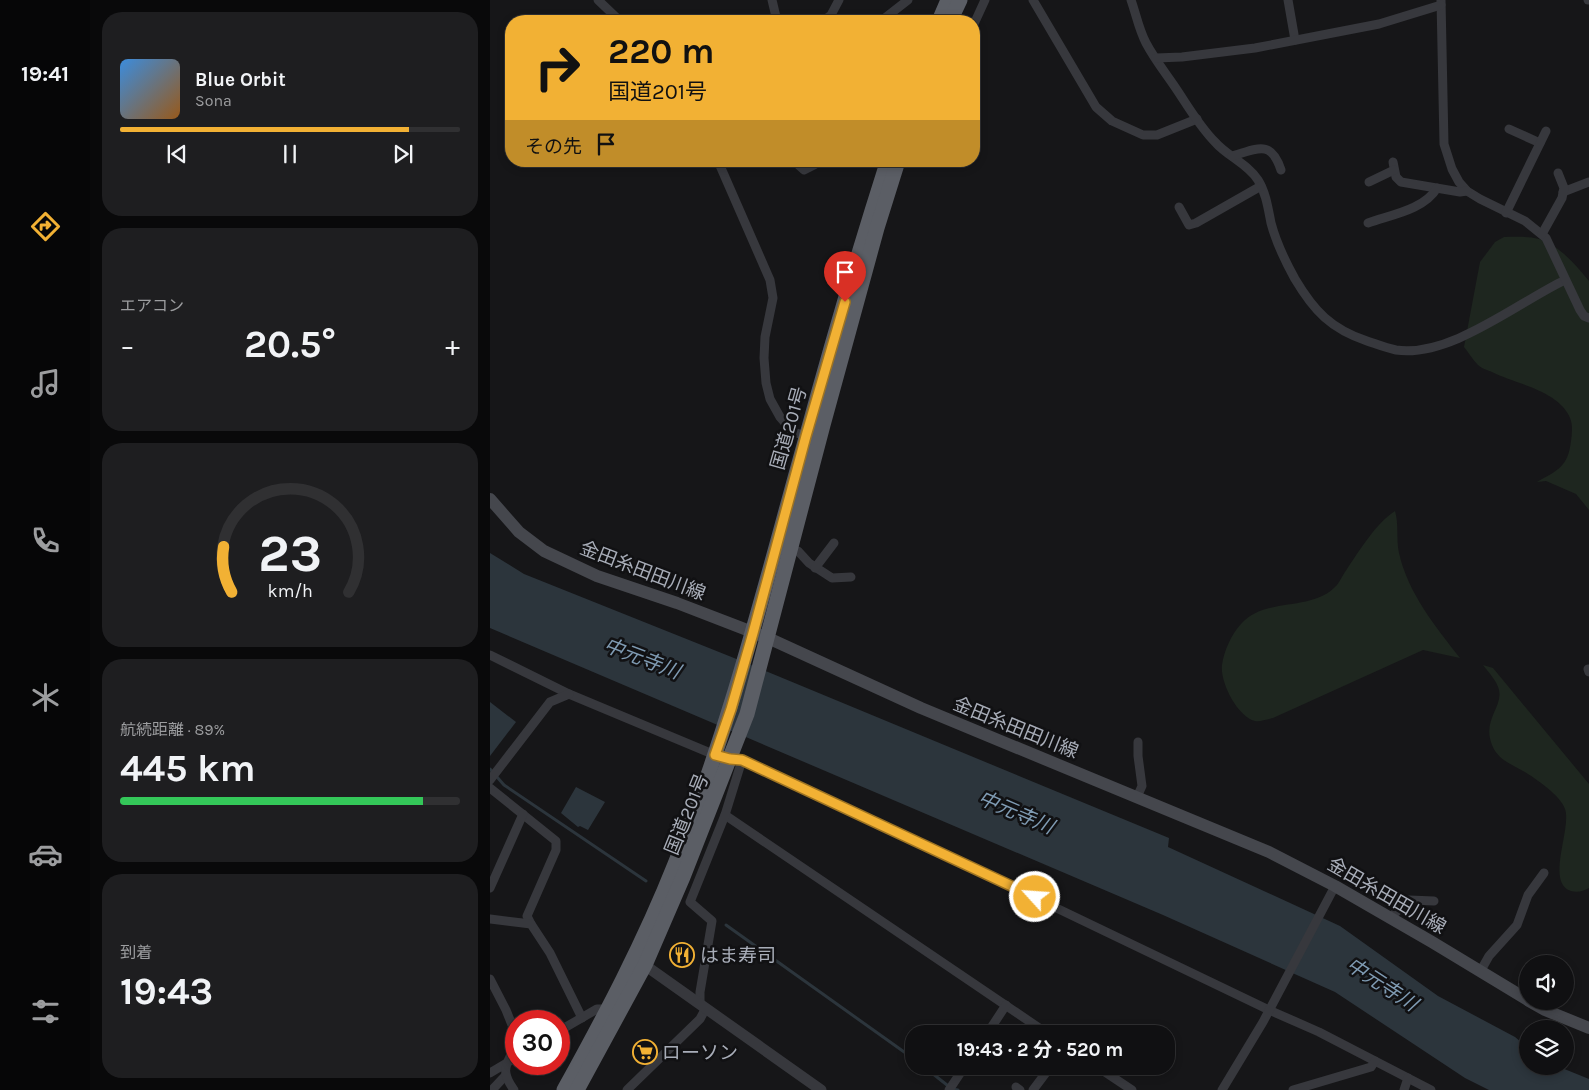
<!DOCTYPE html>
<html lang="ja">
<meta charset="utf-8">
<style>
:root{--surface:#101012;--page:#1e1e20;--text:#f1f3f6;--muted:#9c9d9f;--line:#303032;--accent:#f2b134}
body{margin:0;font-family:Karla,"Noto Sans JP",sans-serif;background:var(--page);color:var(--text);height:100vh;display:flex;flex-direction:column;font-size:19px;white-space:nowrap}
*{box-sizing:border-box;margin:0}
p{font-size:16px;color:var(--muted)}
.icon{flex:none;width:28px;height:28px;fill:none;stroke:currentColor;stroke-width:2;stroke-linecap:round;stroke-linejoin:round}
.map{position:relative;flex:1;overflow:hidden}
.drawer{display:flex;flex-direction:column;gap:12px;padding:12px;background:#09090a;width:400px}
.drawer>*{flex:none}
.hud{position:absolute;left:15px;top:15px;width:475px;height:152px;border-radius:20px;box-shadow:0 2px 8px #0003,0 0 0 1px var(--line);background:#f2b134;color:#111;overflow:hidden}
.fabs{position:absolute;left:1029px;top:955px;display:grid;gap:10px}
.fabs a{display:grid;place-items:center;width:55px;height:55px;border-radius:50%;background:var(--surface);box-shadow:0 2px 8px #0003,0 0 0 1px var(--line);font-size:25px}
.speed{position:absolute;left:15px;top:1010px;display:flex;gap:10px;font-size:25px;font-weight:700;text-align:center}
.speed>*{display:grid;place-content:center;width:65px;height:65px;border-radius:50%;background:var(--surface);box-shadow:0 2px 8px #0003,0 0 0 1px var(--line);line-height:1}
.speed .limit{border:8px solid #d22;background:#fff;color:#111}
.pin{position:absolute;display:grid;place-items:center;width:42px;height:42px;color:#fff;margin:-51px -21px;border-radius:50% 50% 50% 0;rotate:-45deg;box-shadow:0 0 5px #0007}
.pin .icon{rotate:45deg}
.me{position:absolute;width:55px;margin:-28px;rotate:296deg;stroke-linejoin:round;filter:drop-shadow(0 0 4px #0008)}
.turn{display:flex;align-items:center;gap:18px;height:105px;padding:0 20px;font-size:22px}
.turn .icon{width:65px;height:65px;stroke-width:2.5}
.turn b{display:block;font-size:35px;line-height:42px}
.then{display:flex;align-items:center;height:48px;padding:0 20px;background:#0003;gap:10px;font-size:19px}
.big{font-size:38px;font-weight:700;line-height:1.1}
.drawer .tile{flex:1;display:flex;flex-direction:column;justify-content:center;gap:8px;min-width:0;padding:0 18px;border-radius:20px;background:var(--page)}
.drawer .dial{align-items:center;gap:0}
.dial svg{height:130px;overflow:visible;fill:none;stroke:var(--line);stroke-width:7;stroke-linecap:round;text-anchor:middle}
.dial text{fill:var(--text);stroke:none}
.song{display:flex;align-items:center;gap:15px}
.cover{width:60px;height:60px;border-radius:8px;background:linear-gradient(135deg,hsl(210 70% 55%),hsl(30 70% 35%))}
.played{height:5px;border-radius:2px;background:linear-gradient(90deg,var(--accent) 85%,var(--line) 85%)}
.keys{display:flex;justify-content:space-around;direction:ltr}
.heat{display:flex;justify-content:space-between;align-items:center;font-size:28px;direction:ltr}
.charge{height:8px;border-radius:4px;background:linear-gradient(90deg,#34c759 89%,var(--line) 0)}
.trip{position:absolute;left:415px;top:1025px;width:270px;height:50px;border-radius:20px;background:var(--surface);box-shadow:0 2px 8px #0003,0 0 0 1px var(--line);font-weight:700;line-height:50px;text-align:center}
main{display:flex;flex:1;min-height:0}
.menu{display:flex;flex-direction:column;width:90px;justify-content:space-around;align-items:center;background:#060607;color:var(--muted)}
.menu .icon{width:35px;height:35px}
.menu .on{color:var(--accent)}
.menu b{font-size:22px;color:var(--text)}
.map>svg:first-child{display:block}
.green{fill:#1e261f}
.water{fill:#2c353c}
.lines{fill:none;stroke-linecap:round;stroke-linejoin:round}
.stream{stroke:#2c353c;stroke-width:3}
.minor{stroke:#37383d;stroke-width:9}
.tertiary{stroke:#37383d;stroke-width:11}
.secondary{stroke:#45474d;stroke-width:12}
.trunk{stroke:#5b5e65;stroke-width:15}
.route-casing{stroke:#9d7322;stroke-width:12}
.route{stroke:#f2b134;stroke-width:9}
.labels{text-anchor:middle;stroke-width:5;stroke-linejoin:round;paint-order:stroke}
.street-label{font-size:19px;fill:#a8adb8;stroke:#111113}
.poi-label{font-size:19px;fill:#a8adb8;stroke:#111113;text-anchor:start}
.water-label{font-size:20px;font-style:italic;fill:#7f9bb3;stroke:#111113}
</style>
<main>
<nav class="menu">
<b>19:41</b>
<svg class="icon on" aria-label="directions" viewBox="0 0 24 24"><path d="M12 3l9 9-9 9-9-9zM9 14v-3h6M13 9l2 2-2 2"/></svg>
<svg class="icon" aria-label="music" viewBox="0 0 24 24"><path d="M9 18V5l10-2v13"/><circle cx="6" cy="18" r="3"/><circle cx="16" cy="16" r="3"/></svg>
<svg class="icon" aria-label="phone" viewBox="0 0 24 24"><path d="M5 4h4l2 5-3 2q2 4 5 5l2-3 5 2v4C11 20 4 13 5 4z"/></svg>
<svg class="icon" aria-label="climate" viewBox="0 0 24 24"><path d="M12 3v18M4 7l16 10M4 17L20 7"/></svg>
<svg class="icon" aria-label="car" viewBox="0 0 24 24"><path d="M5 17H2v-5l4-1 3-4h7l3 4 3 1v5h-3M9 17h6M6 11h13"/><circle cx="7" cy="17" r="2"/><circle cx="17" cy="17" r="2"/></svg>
<svg class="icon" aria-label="filters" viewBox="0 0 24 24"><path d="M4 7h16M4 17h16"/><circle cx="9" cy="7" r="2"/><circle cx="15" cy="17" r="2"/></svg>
</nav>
<section class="drawer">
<div class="tile">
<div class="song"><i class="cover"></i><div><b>Blue Orbit</b><p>Sona</p></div></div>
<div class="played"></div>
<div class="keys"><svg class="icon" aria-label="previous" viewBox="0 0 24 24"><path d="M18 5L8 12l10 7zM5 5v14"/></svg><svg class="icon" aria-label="pause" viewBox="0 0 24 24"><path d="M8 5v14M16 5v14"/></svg><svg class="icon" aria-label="next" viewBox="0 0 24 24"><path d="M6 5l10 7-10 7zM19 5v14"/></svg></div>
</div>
<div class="tile"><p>エアコン</p>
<div class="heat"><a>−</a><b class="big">20.5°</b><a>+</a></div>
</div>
<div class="tile dial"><svg viewBox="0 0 100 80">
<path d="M14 69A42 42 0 1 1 86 69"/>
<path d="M14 69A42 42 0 0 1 9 41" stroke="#f2b134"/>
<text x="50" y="56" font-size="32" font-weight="700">23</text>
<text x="50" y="72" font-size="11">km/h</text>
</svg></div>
<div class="tile"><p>航続距離 · 89%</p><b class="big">445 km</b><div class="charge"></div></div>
<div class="tile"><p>到着</p><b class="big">19:43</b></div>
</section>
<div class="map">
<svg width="1099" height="1090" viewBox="0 0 1099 1090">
<rect width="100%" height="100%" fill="#161618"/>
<g class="green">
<path d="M1014,237C1025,237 1038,236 1049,239C1070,246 1086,265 1099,281V510L1086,494L1056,481L1047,482C1068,470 1078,467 1081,441C1082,433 1083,425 1080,418C1069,391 1026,384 1002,372C998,370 992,369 988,365C983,360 979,353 974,347L990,262L1005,242Z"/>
<path d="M905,511C909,524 906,539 909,553C918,593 945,626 970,658L933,650L783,718C777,719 770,722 765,721C747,716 730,682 732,665C734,651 741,635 751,624C775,596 822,613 847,585C851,580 853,574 857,569C870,550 886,523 905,511Z"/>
<path d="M993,665L1003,668L1099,784V888C1093,891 1088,893 1081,891C1055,883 1082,828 1075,809C1071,796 1045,778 1033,771C1021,764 1008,760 1002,745C992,720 1013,707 1009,690C1007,681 999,673 993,665Z"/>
</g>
<g class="water">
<polygon points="0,553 34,574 244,658 679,838 678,847 850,926 948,996 1025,1037 1037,1047 1038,1066 1067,1066 1099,1079 1099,1090 999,1090 975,1078 845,992 673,915 0,628"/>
<polygon points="0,702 26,722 0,756"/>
<polygon points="86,787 115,802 98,830 90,826 88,827 71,813"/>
</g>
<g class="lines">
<g class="stream">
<polyline points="0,769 14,785 156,881"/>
<polyline points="236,925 424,1059"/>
<polyline points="433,1066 462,1089 468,1090"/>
</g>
<g class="minor">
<polyline points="108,0 130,21"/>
<polyline points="282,0 287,21"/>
<polyline points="543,0 606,107 622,121 653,135 667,135 707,119"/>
<path d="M641,0C646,14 649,30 656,43C665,60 677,75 687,90C699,108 710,127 725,142C737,156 758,164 768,180C776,193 778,208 781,223C786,242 795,261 805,279C824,311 841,329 877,341C886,344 896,348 906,350C960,358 1027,303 1075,280"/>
<polyline points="798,0 805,40"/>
<polyline points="951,0 954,144 962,169 969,182 977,191 990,199 1035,221 1056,238 1090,310 1094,316 1099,318"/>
<polyline points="1098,0 1099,0"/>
<polyline points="333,21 341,15 349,0"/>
<polyline points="391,21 418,0"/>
<polyline points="484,24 495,0"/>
<polyline points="666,58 692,57 765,48 889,24 951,5"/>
<polyline points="1019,129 1050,143"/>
<path d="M742,156C767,149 781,139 791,170"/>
<polyline points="228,161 280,280 283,298 275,337 274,358 276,383 280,399 290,417 303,432 316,436"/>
<polyline points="304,161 314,170 324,165 323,161"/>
<polyline points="903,162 906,177 911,182 970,192 977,191"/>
<polyline points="879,182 904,170"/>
<polyline points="1073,192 1099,182"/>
<polyline points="689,207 699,225 706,223 771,186"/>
<polyline points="1016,213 1056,131"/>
<path d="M878,223C900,215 934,210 947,188"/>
<polyline points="1052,234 1072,198 1074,188 1068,173"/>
<polyline points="300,549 308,551 319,563 342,578 361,577"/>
<polyline points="325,568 344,543"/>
<polyline points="0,655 79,694 225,755 239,759 252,760 458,856 779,1010 829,1032 941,1090"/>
<polyline points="1098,669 1099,672"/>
<polyline points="0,780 60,702 79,694"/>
<polyline points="0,788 66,841 66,850 37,916 41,924"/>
<polyline points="647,797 652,786 648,756 648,742"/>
<polyline points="235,815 558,1034"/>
<polyline points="0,888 33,814"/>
<polyline points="900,918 919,900 944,901"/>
<polyline points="0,919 41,924 60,953 92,1018"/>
<polyline points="990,972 999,956 1027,925 1038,895 1054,873"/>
<polyline points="0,979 16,1010 26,1035"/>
<polyline points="210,1003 210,992 222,921 200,902 235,815 252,760"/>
<polyline points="69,1031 107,1009 119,1009"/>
<polyline points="497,1034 516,1005"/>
<polyline points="606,1066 642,1090"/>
<polyline points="0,1073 20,1061"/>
<polyline points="526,1087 530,1090"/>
<polyline points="2,1090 16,1075"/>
<path d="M24,1090C5,1064 24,1062 26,1037"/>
<polyline points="137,1090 210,1019 216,1008"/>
<polyline points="459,1090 475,1066"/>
<polyline points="543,1090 561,1066"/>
<polyline points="732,1090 773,1022 845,886"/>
<polyline points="803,1090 881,1067 885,1061"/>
<polyline points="914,1090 918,1078"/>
</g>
<polyline class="tertiary" points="149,961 331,1090"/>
<g class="secondary">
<polyline points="0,499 29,532 54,551 107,576 187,603 278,638 431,708 779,852 845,886 942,942 1038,1000"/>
<polyline points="1039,1001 1055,1010 1099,1028"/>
</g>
<g class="trunk">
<polyline points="449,21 458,0"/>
<polyline points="460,21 470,0"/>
<path d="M74,1090C115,1016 154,942 185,864C241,725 276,581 316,438C341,346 368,254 397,163"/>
<polyline points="87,1090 155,965 193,877 257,714 333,425 387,228 408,161"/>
</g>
</g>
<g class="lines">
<defs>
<polyline id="route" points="355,302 316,436 263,633 241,709 225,755 240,759 252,760 545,897"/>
</defs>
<use href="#route" class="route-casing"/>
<use href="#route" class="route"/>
</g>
<defs>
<symbol id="restaurant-ring" viewBox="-11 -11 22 22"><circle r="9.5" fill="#111113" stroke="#f2b134" stroke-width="1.5"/><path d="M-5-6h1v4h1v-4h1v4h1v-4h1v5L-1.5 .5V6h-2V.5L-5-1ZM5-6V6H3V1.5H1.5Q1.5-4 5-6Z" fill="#f2b134"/></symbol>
<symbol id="supermarket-ring" viewBox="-11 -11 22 22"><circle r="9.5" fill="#111113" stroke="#f2b134" stroke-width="1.5"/><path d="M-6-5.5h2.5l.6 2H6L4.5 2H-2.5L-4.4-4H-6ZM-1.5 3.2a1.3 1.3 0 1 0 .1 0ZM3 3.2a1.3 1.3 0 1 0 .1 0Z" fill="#f2b134"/></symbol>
</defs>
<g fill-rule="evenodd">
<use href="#restaurant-ring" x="178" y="941" width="28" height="28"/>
<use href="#supermarket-ring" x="141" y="1038" width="28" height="28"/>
</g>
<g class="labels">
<g class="street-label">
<text transform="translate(298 428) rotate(-74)" y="7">国道201号</text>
<text transform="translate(153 570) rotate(21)" y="7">金田糸田田川線</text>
<text transform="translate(526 727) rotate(22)" y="7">金田糸田田川線</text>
<text transform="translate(196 814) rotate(-68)" y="7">国道201号</text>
<text transform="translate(897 895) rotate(30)" y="7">金田糸田田川線</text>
</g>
<g class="poi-label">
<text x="210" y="962">はま寿司</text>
<text x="172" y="1059">ローソン</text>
</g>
<g class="water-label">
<text transform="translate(152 658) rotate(21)" y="7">中元寺川</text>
<text transform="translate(526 812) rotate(23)" y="7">中元寺川</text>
<text transform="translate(892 984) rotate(33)" y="7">中元寺川</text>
</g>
</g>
</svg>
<div class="fabs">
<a><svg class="icon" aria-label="sound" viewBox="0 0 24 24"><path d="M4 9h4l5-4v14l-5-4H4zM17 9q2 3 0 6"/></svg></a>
<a><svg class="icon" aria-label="layers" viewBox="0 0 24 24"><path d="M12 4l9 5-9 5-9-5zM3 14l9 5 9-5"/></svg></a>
</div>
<div class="speed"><div class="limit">30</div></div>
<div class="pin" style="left:355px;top:302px;background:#d93025"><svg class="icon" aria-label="arrive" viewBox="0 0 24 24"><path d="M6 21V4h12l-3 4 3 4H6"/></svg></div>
<svg class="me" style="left:545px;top:897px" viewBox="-20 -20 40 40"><circle r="17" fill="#f2b134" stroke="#fff" stroke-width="3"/><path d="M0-11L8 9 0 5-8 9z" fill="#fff"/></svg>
<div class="trip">19:43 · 2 分 · 520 m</div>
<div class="hud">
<div class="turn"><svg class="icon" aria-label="right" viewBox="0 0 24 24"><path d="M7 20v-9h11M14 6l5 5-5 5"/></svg><div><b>220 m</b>国道201号</div></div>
<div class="then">その先<svg class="icon" aria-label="arrive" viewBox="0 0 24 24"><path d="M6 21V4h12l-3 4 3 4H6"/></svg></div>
</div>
</div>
</main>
